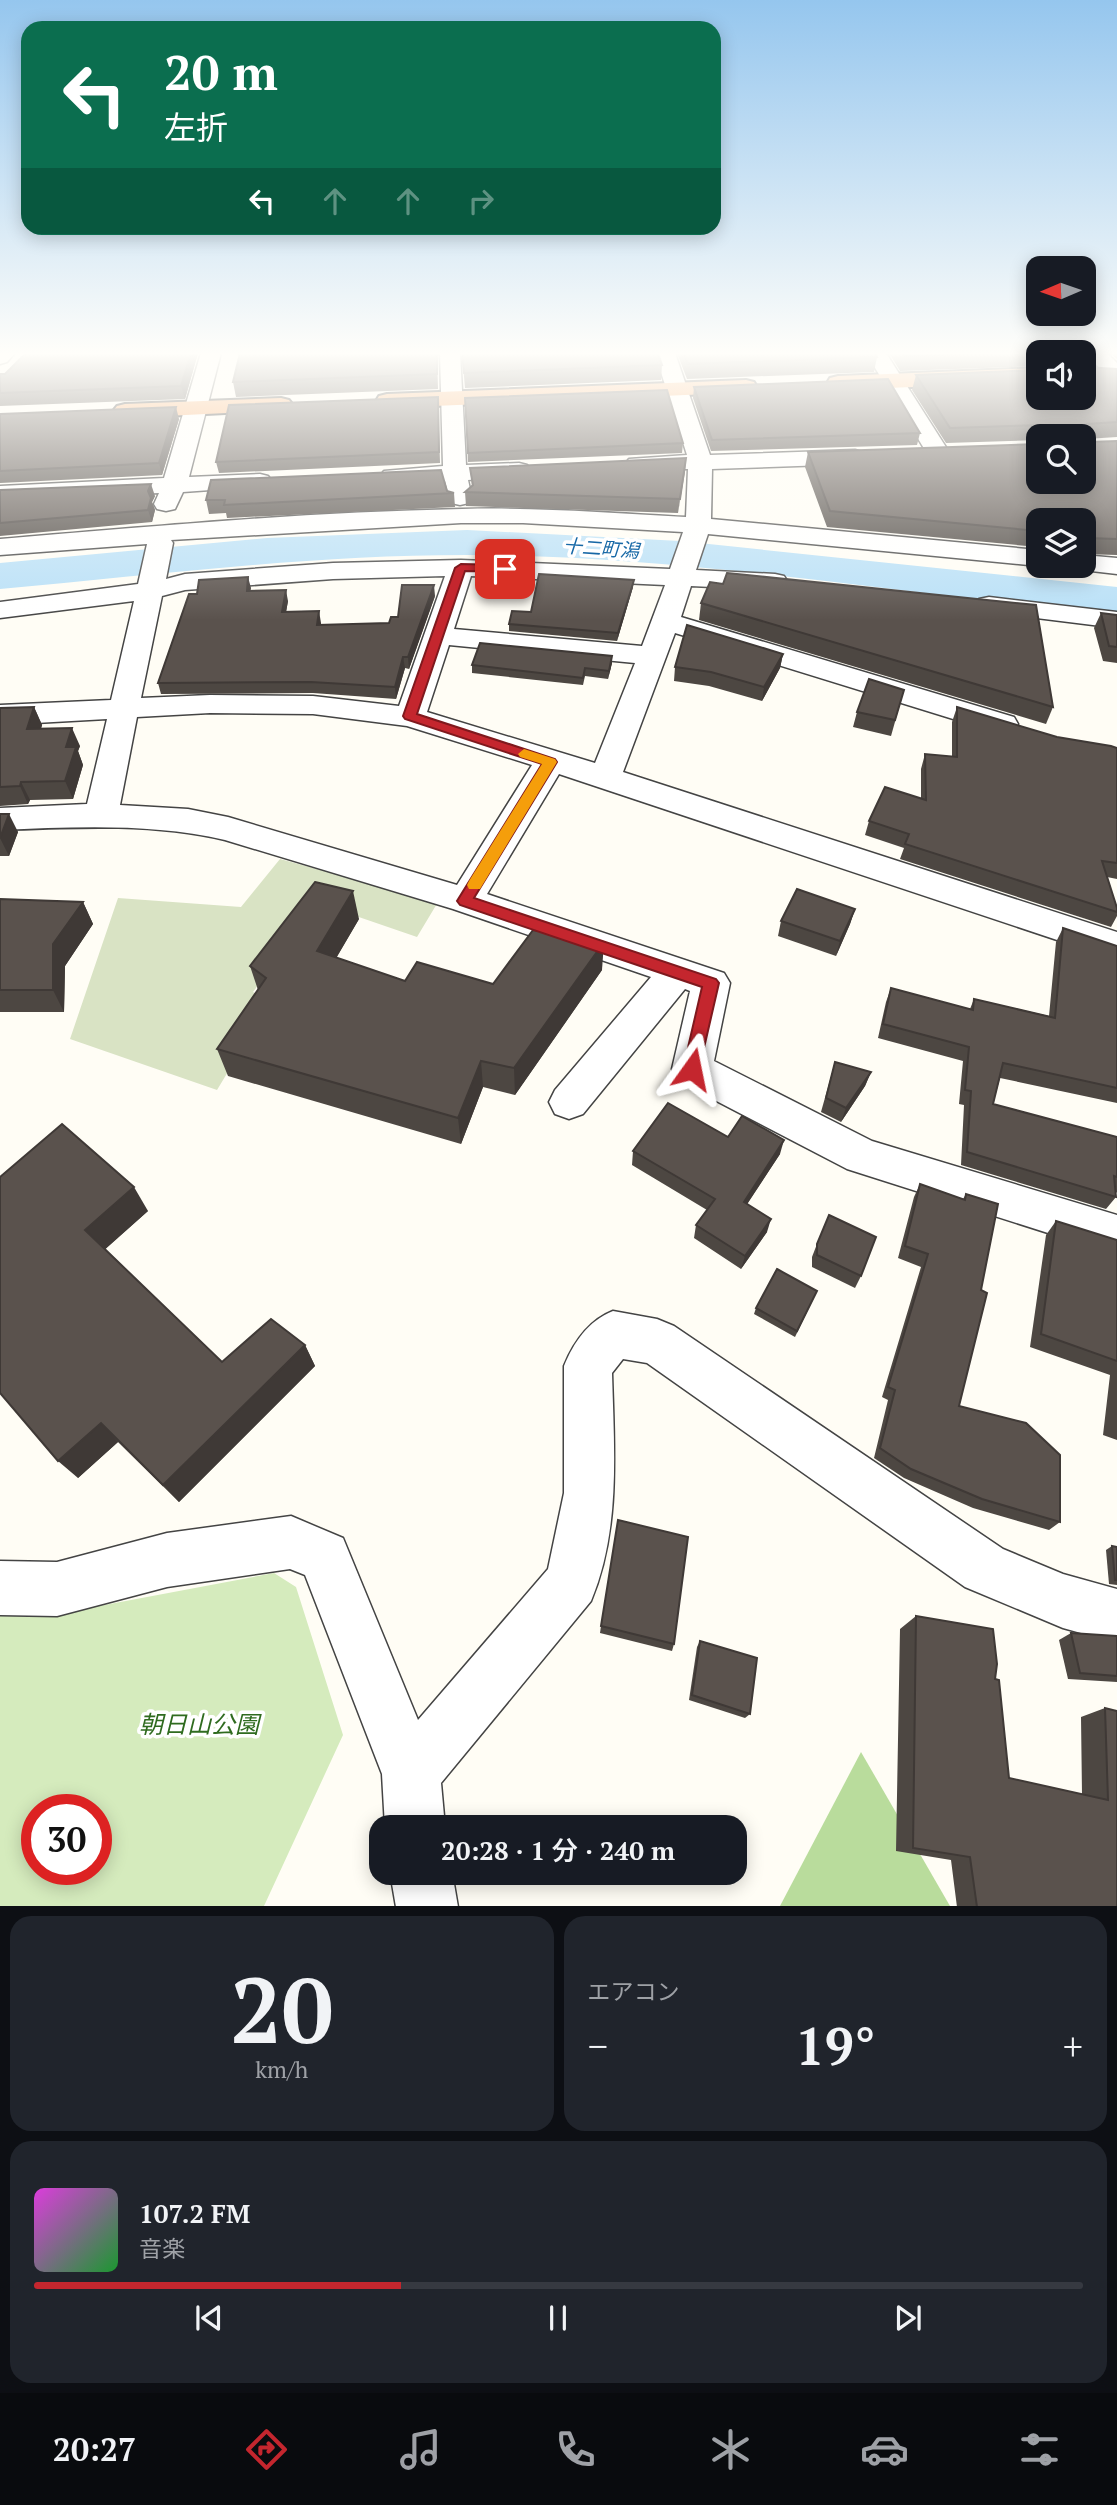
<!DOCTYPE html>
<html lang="ja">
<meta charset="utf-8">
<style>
:root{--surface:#171b24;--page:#20242c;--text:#f1f3f6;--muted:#9ea1a6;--line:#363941;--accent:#c4262e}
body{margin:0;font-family:"PT Serif","Noto Sans JP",serif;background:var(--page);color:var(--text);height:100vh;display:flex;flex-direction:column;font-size:26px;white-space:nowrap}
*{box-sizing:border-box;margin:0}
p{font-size:23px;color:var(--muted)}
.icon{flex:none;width:38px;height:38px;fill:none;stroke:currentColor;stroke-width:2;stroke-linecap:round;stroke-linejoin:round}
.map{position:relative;height:1906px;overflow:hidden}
.side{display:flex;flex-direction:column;gap:10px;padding:10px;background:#0d0f14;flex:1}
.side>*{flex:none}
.banner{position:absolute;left:21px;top:21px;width:700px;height:214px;border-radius:21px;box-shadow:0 4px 18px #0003;background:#0b6e4f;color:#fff;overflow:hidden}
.needle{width:46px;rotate:268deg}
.buttons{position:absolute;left:1026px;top:256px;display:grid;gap:14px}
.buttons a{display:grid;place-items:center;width:70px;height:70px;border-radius:14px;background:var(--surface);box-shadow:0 4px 18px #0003;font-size:35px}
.speed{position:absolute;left:21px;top:1794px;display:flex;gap:14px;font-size:35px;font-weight:700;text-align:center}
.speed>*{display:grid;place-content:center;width:91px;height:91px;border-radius:50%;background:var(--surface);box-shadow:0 4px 18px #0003;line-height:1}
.speed .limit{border:10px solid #d22;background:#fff;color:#111}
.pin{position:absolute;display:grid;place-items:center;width:60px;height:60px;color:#fff;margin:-30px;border-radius:14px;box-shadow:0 4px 10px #0006}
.me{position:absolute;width:77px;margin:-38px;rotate:12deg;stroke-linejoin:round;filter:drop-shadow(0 0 5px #0008)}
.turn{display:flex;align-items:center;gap:24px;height:147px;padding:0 28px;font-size:32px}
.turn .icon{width:91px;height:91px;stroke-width:2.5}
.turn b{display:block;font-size:49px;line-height:60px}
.lanes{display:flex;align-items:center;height:66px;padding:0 28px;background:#0003;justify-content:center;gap:35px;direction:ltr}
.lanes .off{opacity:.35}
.big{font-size:52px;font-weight:600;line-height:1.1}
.side .card{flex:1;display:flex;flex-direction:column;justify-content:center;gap:10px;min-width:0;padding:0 24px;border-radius:21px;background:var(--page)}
.side .dial{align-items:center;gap:0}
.dial b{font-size:91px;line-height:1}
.song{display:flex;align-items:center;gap:21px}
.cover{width:84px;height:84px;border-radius:10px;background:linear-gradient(135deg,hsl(300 70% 55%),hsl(130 70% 35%))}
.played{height:7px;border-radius:4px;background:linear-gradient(90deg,var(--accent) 35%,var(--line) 35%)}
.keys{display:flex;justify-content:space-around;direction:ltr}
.heat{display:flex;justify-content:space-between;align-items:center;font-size:38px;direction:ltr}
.side .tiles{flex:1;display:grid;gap:10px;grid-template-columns:1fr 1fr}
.card:last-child{grid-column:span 2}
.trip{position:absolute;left:369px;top:1815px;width:378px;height:70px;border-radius:21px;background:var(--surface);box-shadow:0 4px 18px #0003;font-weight:600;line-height:70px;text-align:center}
.tabs{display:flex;height:112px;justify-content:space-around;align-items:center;background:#090b0e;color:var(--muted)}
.tabs .icon{width:49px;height:49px}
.tabs .on{color:var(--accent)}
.tabs b{font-size:32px;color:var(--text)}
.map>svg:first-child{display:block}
.green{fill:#d5ebbd;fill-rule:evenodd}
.forest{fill:#b9dc9c}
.cemetery{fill:#d9e3c4}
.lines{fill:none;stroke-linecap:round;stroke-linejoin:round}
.river{fill:#b9e0f7;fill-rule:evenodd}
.minor-casing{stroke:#444;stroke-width:3}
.highway-casing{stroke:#222;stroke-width:4}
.minor{fill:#fff;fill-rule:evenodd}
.highway{fill:#f5a25d;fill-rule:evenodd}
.wall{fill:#4d4742}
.shaded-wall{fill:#3f3936}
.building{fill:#5a524d;stroke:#3f3936;stroke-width:2}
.route{fill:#c4262e;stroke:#7f191e;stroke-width:2}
.slow{fill:#f59e0b}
.labels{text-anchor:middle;stroke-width:7;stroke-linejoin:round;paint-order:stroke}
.far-water-label{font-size:19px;font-style:italic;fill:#1768a6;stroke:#fff}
.near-park-label{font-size:24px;font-style:italic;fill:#2f6b1f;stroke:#fff}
</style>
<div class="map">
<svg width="1117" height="1907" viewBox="0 0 1117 1907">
<rect width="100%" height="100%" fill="#fffdf5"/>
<path class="green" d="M274,1573L296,1587L343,1735L264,1906L0,1907V1615L46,1616ZM37,1810H96V1869H37Z"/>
<polygon class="forest" points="861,1752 950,1906 780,1906"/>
<polygon class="cemetery" points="280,859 438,902 417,937 318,903 253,992 270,1002 217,1090 70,1039 118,898 241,907"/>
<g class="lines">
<path class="river" d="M467,530L680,541L1117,587V615C901,594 684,555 466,555C310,555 155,575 0,589V563L267,538Z"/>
<defs>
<g id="minor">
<polygon points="0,353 15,353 7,362 0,364"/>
<polygon points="201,353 221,353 189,477 260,474 268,476 272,481 268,486 183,492 175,509 166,511 157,509 154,504 159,493 0,500 0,486 164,478"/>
<polygon points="440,353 460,353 466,465 519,463 527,465 531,470 527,475 468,480 472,498 469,503 460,505 451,503 445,481 392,483 384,481 380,476 384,471 443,466"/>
<path d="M655,353H675L710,455L855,450L863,452L867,457L863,462L855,464L712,469L711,519L1038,550V565H1040L1038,566L708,534L696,570L775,574L784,576L788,582L784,588L775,590L691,586L681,617L1014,717L1018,724L1014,731L1003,734L992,731L675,633L623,772L1117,932V960L559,774L487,894L724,973L730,983L714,1061L872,1141L1117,1215V1255L847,1169L678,1081L672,1069L690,991L685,989L583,1114L569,1119L555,1114L549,1102L555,1090L651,977L453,909L225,840C151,823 76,827 0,830V808L87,804L107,719L0,725V705L111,700L134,601L0,618V602L138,584L147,544L0,555V539C154,526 308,512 462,509C537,507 611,513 686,517L688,469H629L625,464L629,459L687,455ZM461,523H523L683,532L670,569L461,560L333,563L185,574L166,579L173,543L171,540ZM445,576L399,706L313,696L210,695L141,698L162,596L185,590L333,579ZM471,576L665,585L642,646L454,629ZM449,645L635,663L595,763L427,712ZM210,713L313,714L407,726L532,765L457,885L228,817L188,809L120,805L137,717Z"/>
<polygon points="866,353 886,353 951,455 947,460 931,460"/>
<polygon points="1086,353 1107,353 1117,363 1117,382 1110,380"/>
<polygon points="1083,555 1117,558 1117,574 1074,569 1071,565 1083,565"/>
<polygon points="989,597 1117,612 1117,628 979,611 975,605 979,599"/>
<path d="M613,1311L657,1319L674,1326L1003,1549L1063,1574L1117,1589V1643L1063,1628L965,1587L647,1363L623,1359L612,1373C614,1450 621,1529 591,1601L441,1783L445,1827H385L382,1774L305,1575L290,1569L167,1587L57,1616L0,1615V1561L57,1562L167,1533L291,1516L343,1538L418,1720L548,1569L564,1493V1366C574,1342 588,1321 613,1311Z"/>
<polygon points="390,1872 452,1872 458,1907 396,1907"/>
</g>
<g id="highway">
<polygon points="1038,368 1038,382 838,390 830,388 827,383 830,378 838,376"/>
<polygon points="746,380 754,382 757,387 754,392 387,408 379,406 376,401 379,396 387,394"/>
<polygon points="281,398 289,400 293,405 289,410 125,418 117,416 113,411 117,406 125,404"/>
</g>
</defs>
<use href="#minor" class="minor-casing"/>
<use href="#highway" class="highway-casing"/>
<use href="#minor" class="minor"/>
<use href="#highway" class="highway"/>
</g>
<g class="wall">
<polygon points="198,353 185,399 0,406 0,374"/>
<polygon points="437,353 438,389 236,397 233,382"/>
<polygon points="462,353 662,365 661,380 465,388"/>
<polygon points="677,353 875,353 877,357 874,372 687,379"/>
<polygon points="889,353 1038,353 1038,366 900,371"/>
<polygon points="1083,353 1091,363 1086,364 1086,367 1117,369 1117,437 1086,439 1089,442 1117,441 1117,555 1083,554 1083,520 1038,520 1038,547 827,527 805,467 808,452 1038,481 1083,436 1038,436 1038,440 946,443 912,390 916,375 1038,397"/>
<polygon points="1110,353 1117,353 1117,359"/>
<polygon points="694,387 920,433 917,445 711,451 693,398"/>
<polygon points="438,397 440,463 219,473 216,462"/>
<polygon points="465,398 683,443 682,453 468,462"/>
<polygon points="0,414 179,419 162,475 0,483"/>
<polygon points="686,458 678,513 466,506 465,492 472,486 470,468"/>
<polygon points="0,490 155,496 152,502 155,510 152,522 0,536"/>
<polygon points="447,491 454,493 455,507 227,518 226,513 209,514 206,500"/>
<polygon points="248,577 250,591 288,601 286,612 321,623 321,625 389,623 435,596 409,669 405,668 396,699 313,693 161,694 158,683 197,594"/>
<polygon points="633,587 617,641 509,631 509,624 531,612"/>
<polygon points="701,603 1053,707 1046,724 699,620"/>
<polygon points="1101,613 1117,615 1117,663 1103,661 1094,628"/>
<polygon points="783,654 780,668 762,701 709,686 674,681 675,667"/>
<polygon points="612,663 608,679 585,676 583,685 472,673 472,665"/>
<polygon points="904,690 891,736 853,727 857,712"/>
<polygon points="34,707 42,725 41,729 80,746 78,751 83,765 73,799 30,800 28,804 0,806 0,708"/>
<polygon points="957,707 1057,737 1117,748 1117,879 1107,877 1117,908 1117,916 1111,927 900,859 904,848 865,835 869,821 921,799 921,769 925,754 952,757 952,722"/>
<polygon points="0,814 18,832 9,856 0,856"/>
<polygon points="0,899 83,902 93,924 65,966 64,1012 0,1012"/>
<polygon points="855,909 850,924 836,956 778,936 781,921"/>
<polygon points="359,919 336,958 405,981 493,984 602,970 515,1095 483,1087 461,1144 228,1076 217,1049 258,990 250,966"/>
<polygon points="1063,928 1117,946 1117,1103 1000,1078 993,1104 1117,1137 1117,1193 1116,1192 1116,1197 1106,1209 961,1165 964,1105 959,1104 963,1061 878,1038 886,1002 891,988 970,1009 974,999 1049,1016 1056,942"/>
<polygon points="835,1062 871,1072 865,1086 841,1122 821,1112"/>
<polygon points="728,1137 780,1154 747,1204 767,1232 741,1269 694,1238 696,1225 707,1210 632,1165 633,1151"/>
<polygon points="0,1177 148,1211 105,1249 222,1362 305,1345 315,1366 179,1502 118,1442 78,1478"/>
<polygon points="920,1184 963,1199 966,1194 959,1406 1060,1522 1049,1530 973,1508 904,1478 874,1458 888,1400 882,1397 921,1267 898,1258 914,1197"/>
<polygon points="1056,1221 1117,1240 1117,1440 1103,1435 1110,1375 1030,1347 1046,1235"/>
<polygon points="817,1244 861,1276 855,1288 812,1267 812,1257"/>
<polygon points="817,1291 795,1337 754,1314 756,1308"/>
<polygon points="1112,1546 1117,1547 1117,1585 1109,1584 1106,1550"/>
<polygon points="916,1616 995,1679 1009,1778 1082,1794 1081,1717 1105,1708 1117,1907 957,1907 951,1860 896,1851 900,1629"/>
<polygon points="601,1626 674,1644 672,1651 600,1633"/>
<polygon points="1071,1633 1117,1636 1117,1682 1068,1679 1059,1640"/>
<polygon points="700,1641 750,1714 745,1718 689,1700 697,1647"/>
</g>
<g class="shaded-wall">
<polygon points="191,353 198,353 185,399 181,386"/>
<polygon points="1085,353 1095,353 1091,363 1083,364"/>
<polygon points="176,407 179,419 162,475 159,463"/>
<polygon points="686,458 685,472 678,513 680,499"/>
<polygon points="151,484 155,496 152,502 155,510 152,522 148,510 148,491"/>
<polygon points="248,577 251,588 249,602 247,591"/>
<polygon points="634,580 633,587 617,641 618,633"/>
<polygon points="434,585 435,596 409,669 408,657"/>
<polygon points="286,590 288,601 284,623 282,612"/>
<polygon points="319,611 321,623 319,636 317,625"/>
<polygon points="783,654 780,668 762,701 764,687"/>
<polygon points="612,656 612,663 608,679 609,671"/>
<polygon points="403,657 405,668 396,699 395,687"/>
<polygon points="34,707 42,725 35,747 27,729"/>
<polygon points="72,728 80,746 78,751 83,765 73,799 65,781 66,747"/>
<polygon points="21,782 30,800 28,804 20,786"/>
<polygon points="9,814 18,832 9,856 0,838"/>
<polygon points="353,891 359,919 324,979 317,951"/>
<polygon points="83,902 93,924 65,966 64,1012 53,990 53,944"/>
<polygon points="855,909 850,924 836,956 840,941"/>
<polygon points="604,942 602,970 515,1095 514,1068"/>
<polygon points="481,1061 483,1087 461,1144 458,1118"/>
<polygon points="871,1072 865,1086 841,1122 846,1108"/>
<polygon points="784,1140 780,1154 740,1215 744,1202"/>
<polygon points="134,1187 148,1211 101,1253 85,1230"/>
<polygon points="771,1219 767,1232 741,1269 745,1256"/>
<polygon points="305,1345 315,1366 179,1502 163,1485"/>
<polygon points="101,1423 118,1442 78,1478 58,1461"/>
</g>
<g class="building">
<polygon points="26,353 191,353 181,386 0,393 0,374 5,374"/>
<polygon points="240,353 437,353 437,374 233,382"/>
<polygon points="462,353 658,353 662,365 464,373"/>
<polygon points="684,353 875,353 877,357 688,364"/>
<polygon points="901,353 1006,353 904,356"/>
<polygon points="1083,353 1086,353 1086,367 1117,369 1117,422 1087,424 1086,440 1089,442 1117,441 1117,539 1087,538 1085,535 1083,535 1083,520 1038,520 1038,531 830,511 808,452 1038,444 1038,481 1083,481 1083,436 1045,436 1046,428 1043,425 950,428 916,375 1038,370 1038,397 1083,397"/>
<polygon points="888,379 920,433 712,440 694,387"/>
<polygon points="667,390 683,443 468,453 465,398"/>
<polygon points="438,397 439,452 216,462 229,405"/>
<polygon points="176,407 159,463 0,471 0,414"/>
<polygon points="686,458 680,499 465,492 473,485 470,468"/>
<polygon points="441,470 447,491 454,493 224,505 225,500 206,500 211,480"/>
<polygon points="151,484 148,491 151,498 148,510 0,523 0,490"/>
<polygon points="727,573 1036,605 1053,707 701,603 710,582 723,584"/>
<polygon points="539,574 634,580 618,633 509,624 512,611 531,612"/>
<polygon points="248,577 247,591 286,590 282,612 319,611 317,625 389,623 391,617 398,617 402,585 434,585 408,657 403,657 395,687 311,682 158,683 189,594 197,594 199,580"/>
<polygon points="1101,613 1117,615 1117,647 1109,646"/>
<polygon points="687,625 783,654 764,687 711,672 675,667"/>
<polygon points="480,643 612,656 609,671 585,668 583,678 472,665"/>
<polygon points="869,679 904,690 895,720 857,712"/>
<polygon points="34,707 27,729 72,728 66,747 76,747 65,781 21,782 20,786 0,787 0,708"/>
<polygon points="957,707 1057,737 1111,746 1117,748 1117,863 1102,861 1117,908 1117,912 905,844 909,834 869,821 885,787 926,800 925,754 957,757"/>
<polygon points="0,814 9,814 0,838"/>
<polygon points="315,882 353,891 317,951 405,981 417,962 493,984 533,930 604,942 514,1068 481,1061 458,1118 217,1049 266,978 250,966"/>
<polygon points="797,889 855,909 840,941 781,921"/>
<polygon points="0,899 83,902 53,944 53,990 0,990"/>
<polygon points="1063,928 1117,946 1117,1088 1003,1063 993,1104 1117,1137 1117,1177 1114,1176 1116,1197 967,1152 971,1091 965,1090 969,1047 883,1024 891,988 973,1010 974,999 1055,1018"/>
<polygon points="835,1062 871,1072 846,1108 826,1098"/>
<polygon points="668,1103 728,1137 742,1116 784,1140 744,1202 771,1219 745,1256 696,1225 715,1199 633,1151"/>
<polygon points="62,1124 134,1187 85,1230 222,1362 271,1319 305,1345 163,1485 101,1423 58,1461 0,1393 0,1177"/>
<polygon points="920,1184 965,1200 966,1194 998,1204 981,1290 987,1293 959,1406 1026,1423 1060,1455 1060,1522 982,1499 911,1469 880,1448 895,1390 888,1387 928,1254 905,1246"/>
<polygon points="829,1215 876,1237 861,1276 817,1255 817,1244"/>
<polygon points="1056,1221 1117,1240 1117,1361 1041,1334"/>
<polygon points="777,1269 817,1291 797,1331 756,1308"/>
<polygon points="618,1520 688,1537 674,1644 601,1626"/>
<polygon points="1112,1546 1117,1547 1117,1580 1115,1580"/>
<polygon points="916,1616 993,1629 997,1664 995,1679 999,1680 1009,1778 1108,1800 1105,1708 1117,1711 1117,1907 977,1907 970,1857 913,1848"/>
<polygon points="1071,1633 1117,1636 1117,1676 1080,1673"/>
<polygon points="700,1641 757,1658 750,1714 692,1695"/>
</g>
<linearGradient id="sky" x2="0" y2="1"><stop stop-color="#95c6ee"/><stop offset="0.57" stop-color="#fffefa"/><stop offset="1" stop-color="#fffefa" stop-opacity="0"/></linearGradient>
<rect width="1117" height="620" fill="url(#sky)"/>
<polygon class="route" points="461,564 505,565 510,569 505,572 465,571 417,714 555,759 557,762 474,898 716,979 719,983 698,1074 692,1076 686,1074 683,1069 702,987 460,905 457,901 542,764 405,719 403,716 455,568"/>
<polygon class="slow" points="524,749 555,759 557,762 480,889 469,889 467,885 469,881 542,764 520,757 518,754"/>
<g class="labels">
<g class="far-water-label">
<text transform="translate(601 548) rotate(4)" y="7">十二町潟</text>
</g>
<g class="near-park-label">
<text x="199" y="1733">朝日山公園</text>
</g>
</g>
</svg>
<div class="buttons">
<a><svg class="needle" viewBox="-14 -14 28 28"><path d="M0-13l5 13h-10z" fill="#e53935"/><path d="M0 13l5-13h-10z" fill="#9ea1a6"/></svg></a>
<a><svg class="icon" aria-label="sound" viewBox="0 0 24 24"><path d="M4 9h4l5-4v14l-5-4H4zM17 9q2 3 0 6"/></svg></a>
<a><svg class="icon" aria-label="search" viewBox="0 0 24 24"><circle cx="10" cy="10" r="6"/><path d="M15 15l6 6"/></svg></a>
<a><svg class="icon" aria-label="layers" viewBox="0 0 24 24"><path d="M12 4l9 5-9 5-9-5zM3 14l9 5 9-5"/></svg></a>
</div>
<div class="speed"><div class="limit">30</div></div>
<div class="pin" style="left:505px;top:569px;background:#d93025"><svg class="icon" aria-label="arrive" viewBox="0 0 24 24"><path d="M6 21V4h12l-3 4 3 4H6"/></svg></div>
<svg class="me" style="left:692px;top:1069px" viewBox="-20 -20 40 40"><path d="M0-17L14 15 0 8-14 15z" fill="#c4262e" stroke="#fff" stroke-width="4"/></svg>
<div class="trip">20:28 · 1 分 · 240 m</div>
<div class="banner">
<div class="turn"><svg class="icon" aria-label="left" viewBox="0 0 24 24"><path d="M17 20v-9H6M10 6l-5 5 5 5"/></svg><div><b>20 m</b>左折</div></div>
<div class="lanes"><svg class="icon" aria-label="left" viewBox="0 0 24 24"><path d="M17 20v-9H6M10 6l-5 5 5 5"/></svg><svg class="icon off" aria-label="ahead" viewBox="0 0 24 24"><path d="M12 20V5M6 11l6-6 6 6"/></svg><svg class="icon off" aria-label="ahead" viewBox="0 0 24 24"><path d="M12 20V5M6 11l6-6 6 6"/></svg><svg class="icon off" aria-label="right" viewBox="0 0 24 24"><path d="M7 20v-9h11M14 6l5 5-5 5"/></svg></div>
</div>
</div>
<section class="side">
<div class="tiles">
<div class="card dial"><b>20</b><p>km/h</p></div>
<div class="card"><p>エアコン</p>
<div class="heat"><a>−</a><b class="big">19°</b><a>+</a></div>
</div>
<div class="card">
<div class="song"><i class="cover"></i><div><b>107.2 FM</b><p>音楽</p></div></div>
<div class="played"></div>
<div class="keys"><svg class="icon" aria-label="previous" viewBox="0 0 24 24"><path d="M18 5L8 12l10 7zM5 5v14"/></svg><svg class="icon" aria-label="pause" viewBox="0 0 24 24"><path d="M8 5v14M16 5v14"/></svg><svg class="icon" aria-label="next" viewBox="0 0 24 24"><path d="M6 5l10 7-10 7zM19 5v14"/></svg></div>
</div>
</div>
</section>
<nav class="tabs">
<b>20:27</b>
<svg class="icon on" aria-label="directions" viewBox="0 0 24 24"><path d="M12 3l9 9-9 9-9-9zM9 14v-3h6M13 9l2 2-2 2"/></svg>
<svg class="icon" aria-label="music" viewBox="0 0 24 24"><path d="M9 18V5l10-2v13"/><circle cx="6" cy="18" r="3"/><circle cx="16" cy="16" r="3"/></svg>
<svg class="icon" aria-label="phone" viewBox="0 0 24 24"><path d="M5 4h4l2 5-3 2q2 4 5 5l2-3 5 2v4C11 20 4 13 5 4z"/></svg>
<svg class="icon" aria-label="climate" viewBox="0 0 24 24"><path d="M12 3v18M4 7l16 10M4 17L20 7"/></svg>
<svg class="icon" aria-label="car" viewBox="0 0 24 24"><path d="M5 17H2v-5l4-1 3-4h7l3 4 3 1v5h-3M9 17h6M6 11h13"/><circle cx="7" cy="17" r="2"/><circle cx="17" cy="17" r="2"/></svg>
<svg class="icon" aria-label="filters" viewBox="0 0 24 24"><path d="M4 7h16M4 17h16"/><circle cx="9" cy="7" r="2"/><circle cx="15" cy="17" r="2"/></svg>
</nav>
